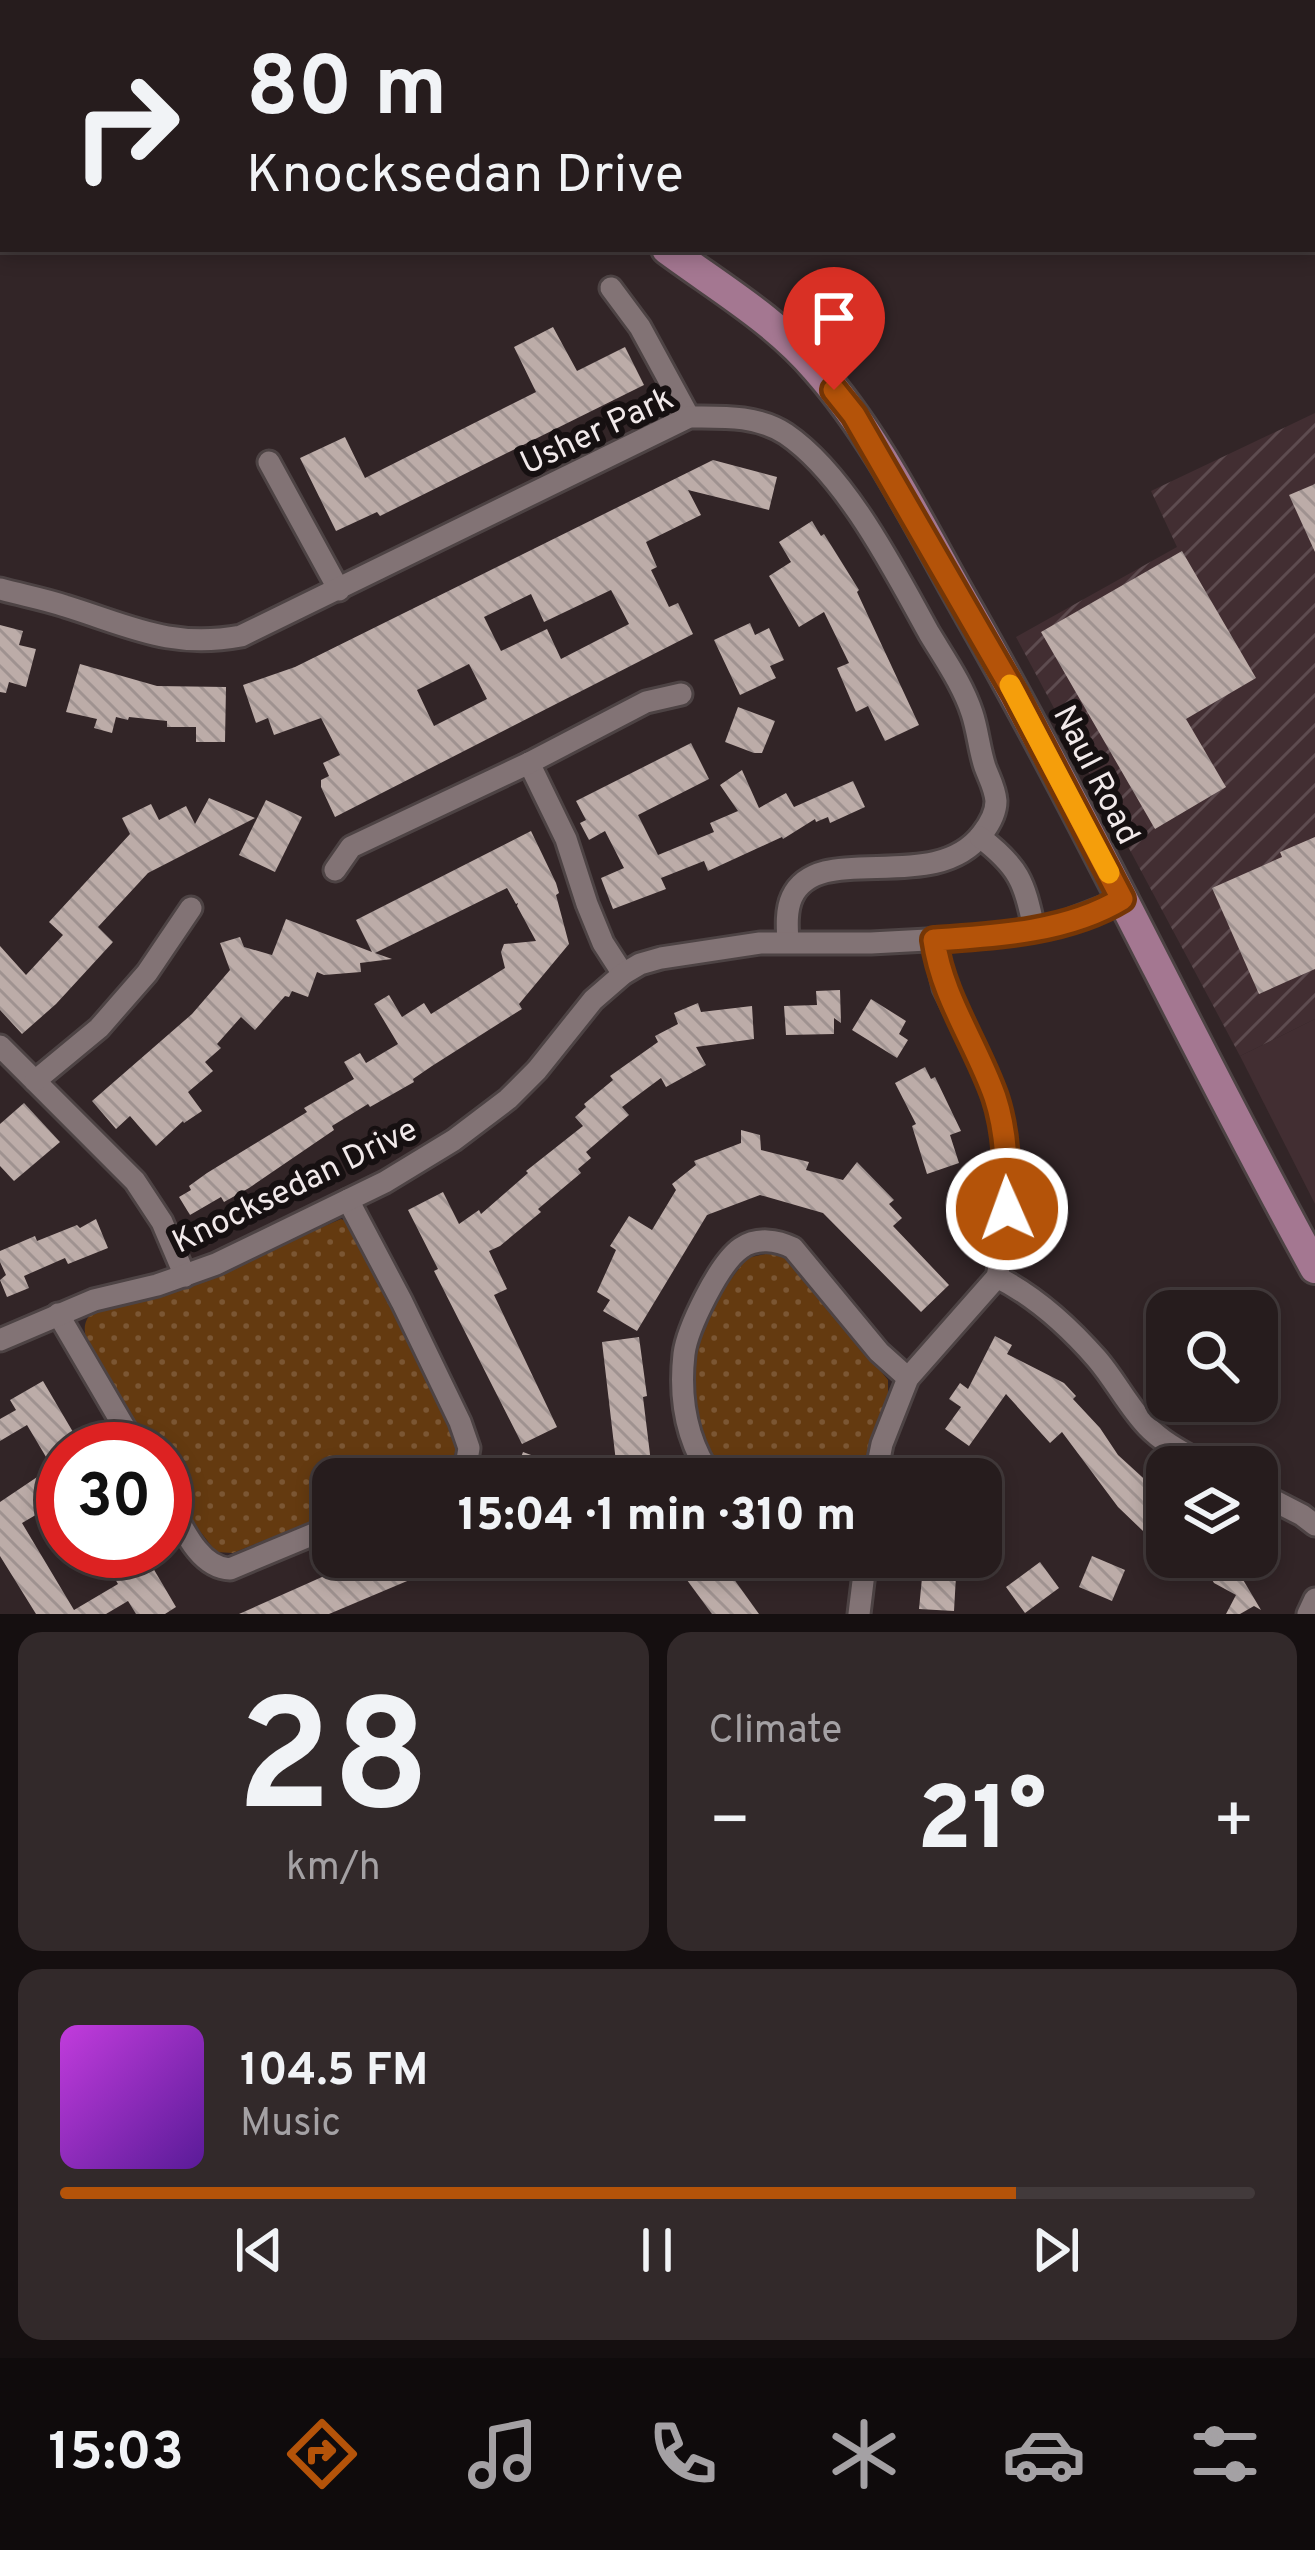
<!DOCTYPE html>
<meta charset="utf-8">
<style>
:root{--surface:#261c1d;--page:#32292a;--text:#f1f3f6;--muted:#a4a1a4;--line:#423a3b;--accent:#b45309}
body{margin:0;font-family:Overpass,sans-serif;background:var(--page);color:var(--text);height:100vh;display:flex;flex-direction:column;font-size:45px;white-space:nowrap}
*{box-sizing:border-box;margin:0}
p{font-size:39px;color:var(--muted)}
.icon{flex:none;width:66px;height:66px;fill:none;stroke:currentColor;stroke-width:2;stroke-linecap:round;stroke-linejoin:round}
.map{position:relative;height:1614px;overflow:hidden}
.side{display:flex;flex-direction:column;gap:18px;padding:18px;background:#150f10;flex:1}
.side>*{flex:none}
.hud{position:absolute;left:0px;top:0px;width:1317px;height:252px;box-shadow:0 6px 18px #0003,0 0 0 3px var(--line);background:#261c1d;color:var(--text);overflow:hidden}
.buttons{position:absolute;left:1146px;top:1290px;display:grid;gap:24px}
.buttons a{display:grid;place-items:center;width:132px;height:132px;border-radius:24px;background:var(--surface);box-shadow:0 6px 18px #0003,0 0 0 3px var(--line);font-size:60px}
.speed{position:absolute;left:36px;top:1422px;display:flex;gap:24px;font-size:60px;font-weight:700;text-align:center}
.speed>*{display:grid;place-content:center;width:156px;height:156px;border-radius:50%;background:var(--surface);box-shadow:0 6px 18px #0003,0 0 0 3px var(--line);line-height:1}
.speed .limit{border:18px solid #d22;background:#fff;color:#111}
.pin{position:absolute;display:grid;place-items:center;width:102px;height:102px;color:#fff;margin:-123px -51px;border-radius:50% 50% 50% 0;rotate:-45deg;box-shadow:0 0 12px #0007}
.pin .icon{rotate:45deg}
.me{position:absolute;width:132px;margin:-66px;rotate:358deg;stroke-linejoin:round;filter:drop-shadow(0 0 9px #0008)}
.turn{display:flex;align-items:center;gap:42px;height:252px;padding:0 48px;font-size:54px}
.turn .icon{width:156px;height:156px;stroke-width:2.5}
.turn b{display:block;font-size:84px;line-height:102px}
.big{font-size:90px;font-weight:800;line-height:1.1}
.side .tile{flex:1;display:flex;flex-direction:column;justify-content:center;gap:18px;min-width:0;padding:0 42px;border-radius:24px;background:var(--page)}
.side .dial{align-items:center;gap:0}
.dial b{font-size:156px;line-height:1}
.song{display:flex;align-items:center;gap:36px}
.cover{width:144px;height:144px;border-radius:18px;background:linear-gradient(135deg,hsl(290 70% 55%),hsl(270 70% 35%))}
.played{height:12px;border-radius:6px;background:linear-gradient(90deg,var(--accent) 80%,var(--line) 80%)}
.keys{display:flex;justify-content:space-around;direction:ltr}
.heat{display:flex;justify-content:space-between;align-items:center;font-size:66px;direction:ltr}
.side .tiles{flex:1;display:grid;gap:18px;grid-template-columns:1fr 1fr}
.tile:last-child{grid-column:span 2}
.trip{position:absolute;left:312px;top:1458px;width:690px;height:120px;border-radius:24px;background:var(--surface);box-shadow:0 6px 18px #0003,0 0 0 3px var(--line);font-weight:800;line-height:120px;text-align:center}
.dock{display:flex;height:192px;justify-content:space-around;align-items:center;background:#0f0b0c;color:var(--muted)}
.dock .icon{width:84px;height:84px}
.dock .on{color:var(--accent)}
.dock b{font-size:54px;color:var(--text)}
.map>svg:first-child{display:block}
.built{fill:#422e32}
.industrial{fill:url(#industrial-furrows)}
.grass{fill:url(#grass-dots)}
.building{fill:url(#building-back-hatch);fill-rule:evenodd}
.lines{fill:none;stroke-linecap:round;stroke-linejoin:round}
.street-casing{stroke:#4d4344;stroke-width:27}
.secondary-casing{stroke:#4d4344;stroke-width:36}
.street{stroke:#827375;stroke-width:21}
.secondary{stroke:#a47791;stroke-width:30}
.route-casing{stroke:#753606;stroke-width:30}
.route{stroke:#b45309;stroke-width:21}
.slow{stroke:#f59e0b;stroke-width:21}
.labels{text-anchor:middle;stroke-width:12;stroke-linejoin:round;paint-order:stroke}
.street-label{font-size:33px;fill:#f1e9ea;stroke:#161011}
</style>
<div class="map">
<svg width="1315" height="1614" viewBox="0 0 1315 1614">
<defs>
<pattern id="industrial-furrows" width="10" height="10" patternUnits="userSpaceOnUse" patternTransform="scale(3)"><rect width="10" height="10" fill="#422e32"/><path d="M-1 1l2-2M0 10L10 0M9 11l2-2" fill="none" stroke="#5e4c50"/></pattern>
<pattern id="grass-dots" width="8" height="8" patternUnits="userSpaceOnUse" patternTransform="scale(3)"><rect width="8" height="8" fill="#643a10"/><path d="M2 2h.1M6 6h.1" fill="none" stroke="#7b5633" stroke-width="1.8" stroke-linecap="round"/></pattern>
<pattern id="building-back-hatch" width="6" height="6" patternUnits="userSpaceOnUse" patternTransform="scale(3)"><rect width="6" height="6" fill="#bcaca8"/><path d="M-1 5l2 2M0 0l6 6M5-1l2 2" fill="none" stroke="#9f9290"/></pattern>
</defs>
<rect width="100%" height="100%" fill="#322527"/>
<polygon class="built" points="1315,1019 1315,1204 1240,1056"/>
<polygon class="industrial" points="1315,413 1315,1019 1240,1056 1016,637 1177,547 1151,491"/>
<g class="grass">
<path d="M341,1219L351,1223L455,1426C456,1433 458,1439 457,1446C451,1488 363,1479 333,1479V1513L233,1553L216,1552L196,1526L165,1474V1449H150L89,1347C83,1330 82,1322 95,1309L215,1273Z"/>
<path d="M775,1252L792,1261L888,1380V1396L874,1432L866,1479H724C698,1443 685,1383 698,1340C707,1309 728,1283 747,1258Z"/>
</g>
<g class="building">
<polygon points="553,327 577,371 625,347 644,385 380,516 377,512 336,531 300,458 345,437 365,478 536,392 514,347"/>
<path d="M713,460L777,477L769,510L688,490L701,515L646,542L657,567L651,570L669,607L678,603L693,634L335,817L321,787V780L329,776L323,763L340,755L321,718L274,735L268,718L256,723L243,685L295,667ZM611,590L629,624L561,659L547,629L501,651L484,617L531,594L544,622ZM469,664L487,699L434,726L417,690Z"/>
<polygon points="1315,484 1315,552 1289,495"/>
<polygon points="812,521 821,536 824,534 859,590 857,592 919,725 885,741 868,706 856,712 837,668 849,663 824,612 799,627 769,576 791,562 779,542"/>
<polygon points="1182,551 1256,678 1186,719 1226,787 1155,829 1041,632"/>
<polygon points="750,623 755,635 769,628 784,660 770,666 776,678 740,695 714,640"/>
<polygon points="0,625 23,631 19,645 36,649 26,687 9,682 6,693 0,692"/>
<polygon points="80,664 157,686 226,687 225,742 196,742 196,727 167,727 167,721 129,717 128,720 116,717 112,733 94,728 97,719 66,712"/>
<polygon points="738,707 775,721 762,753 754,753 725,742"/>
<polygon points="691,743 709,779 638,815 658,855 714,832 710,823 738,811 720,785 742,770 759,808 786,793 794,807 853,781 865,807 830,823 828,817 816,822 815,819 783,839 782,837 708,871 704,861 661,878 666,889 613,909 601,878 624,868 605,831 589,840 580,823 586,820 576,801"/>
<polygon points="209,798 255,818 148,873 98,927 113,942 56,1004 22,1034 0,1010 0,946 26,975 63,935 49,922 130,834 122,818 151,804 159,820 186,806 195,824"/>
<polygon points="266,800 302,817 275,872 239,855"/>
<polygon points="531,831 556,883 559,893 556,895 569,944 519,1004 522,1009 432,1066 413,1079 414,1082 370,1107 368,1104 332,1126 334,1130 249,1188 224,1202 221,1197 190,1215 179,1197 191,1190 189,1186 207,1173 307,1112 304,1108 354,1079 344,1062 360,1053 366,1063 398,1044 374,1004 389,995 402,1017 424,1003 431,1014 505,968 501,952 504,944 536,941 517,906 518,903 516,904 507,888 375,953 392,959 360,963 361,972 324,975 317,972 308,997 292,991 289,997 285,996 255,1030 241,1017 217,1044 221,1048 205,1062 213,1071 188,1092 202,1111 184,1123 183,1121 156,1146 130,1116 116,1129 92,1101 192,1014 230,970 220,943 240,937 244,947 272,955 286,919 372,952 356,920"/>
<polygon points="1315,837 1315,969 1259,994 1212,888 1282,857 1280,852"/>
<polygon points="840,990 841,1023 834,1018 834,1034 786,1035 784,1006 817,1005 816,991"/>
<polygon points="871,999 906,1021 899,1034 908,1040 897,1058 852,1030"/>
<polygon points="698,1003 701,1012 752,1006 754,1039 696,1047 706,1065 666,1087 661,1078 622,1107 629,1115 586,1152 591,1158 578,1169 581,1173 538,1209 541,1212 500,1246 489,1251 507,1289 494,1295 557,1427 522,1444 434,1271 438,1269 408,1210 443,1192 459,1224 479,1210 481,1214 528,1173 526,1171 583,1126 575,1117 586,1107 584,1104 613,1080 610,1076 658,1042 655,1036 678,1024 674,1013"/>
<polygon points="925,1067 931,1079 935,1077 961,1131 950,1135 959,1163 927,1174 912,1126 916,1124 895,1083"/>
<polygon points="24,1103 60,1142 14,1181 0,1166 0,1124"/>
<polygon points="741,1130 760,1135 761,1150 809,1162 806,1170 843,1180 857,1162 894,1200 889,1204 902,1218 893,1226 949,1285 921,1312 823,1213 760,1195 707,1215 637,1331 603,1311 610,1300 597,1292 616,1250 610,1246 629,1216 652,1230 676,1190 672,1184 696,1165 694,1161 741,1143"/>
<polygon points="96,1219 108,1248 68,1264 65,1258 24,1276 29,1288 7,1297 0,1280 6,1275 0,1262 0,1251 35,1236 37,1241 77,1225 80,1228"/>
<polygon points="995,1336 1012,1345 1007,1354 1064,1383 1076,1396 1073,1399 1100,1428 1118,1455 1153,1487 1167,1473 1167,1554 1118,1507 1062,1432 1050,1443 1006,1394 969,1446 945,1429 961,1407 949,1399 960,1383 968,1389"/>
<polygon points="639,1337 647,1396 643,1397 653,1479 618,1479 602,1342"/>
<polygon points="43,1381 83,1449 63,1449 63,1499 22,1523 74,1610 118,1584 99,1551 143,1551 176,1607 165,1614 136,1614 128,1601 106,1614 36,1614 0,1556 0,1502 52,1467 27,1425 0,1441 0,1419 16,1410 10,1400"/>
<polygon points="523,1452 590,1477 590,1479 513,1479"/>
<polygon points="1092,1556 1125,1570 1112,1601 1079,1587"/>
<polygon points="367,1557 464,1557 329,1614 239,1614"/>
<polygon points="670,1557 718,1557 759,1614 712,1614"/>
<polygon points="924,1557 954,1557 948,1575 956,1576 954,1611 919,1609"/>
<polygon points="1198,1557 1276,1557 1242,1578 1261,1610 1254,1606 1240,1614 1226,1614 1236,1595 1214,1583"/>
<polygon points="1040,1562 1059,1588 1025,1613 1006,1587"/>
</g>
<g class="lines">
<defs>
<g id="street">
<polyline points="611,288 640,327 689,417"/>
<polyline points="269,462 339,590"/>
<path d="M0,589C22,595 44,599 65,606C130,626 170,649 241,636L689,417C722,417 757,415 786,434C846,475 894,570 929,633C944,658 963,685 972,713C978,731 979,749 985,767C989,778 995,788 996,801C996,813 989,825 982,834C934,897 819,839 792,897C786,910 787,927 788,942"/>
<polyline points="529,763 566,839 587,904 603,943 623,974"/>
<path d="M980,837C1019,867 1024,881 1034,928"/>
<polyline points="335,870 351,847 529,763 646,702 681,694"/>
<polyline points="0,1046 135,1181 162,1222 185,1276"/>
<polyline points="35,1081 99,1028 147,973 191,908"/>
<polyline points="348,1200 402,1302 460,1422 469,1448 466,1466 447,1479"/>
<path d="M997,1277C1035,1296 1069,1327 1097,1359C1115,1380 1128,1406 1147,1426C1164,1444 1188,1455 1209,1467"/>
<polyline points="58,1314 137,1449"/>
<polyline points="0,1340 94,1300 157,1285 216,1264 385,1182 454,1140 508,1099 537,1070 593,1000 623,974 640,964 661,958 760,943 871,943 983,937 1060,924 1122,900"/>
<path d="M713,1479C687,1443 679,1399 684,1354C687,1329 719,1263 741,1248C757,1237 777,1240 793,1248L879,1352L908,1378"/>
<polyline points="875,1479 882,1444 908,1378 997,1277 1006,1232 1004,1137 996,1101 982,1064 944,988 933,940"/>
<polyline points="1257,1492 1302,1515 1315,1525"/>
<path d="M165,1496C180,1521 197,1568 230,1569L333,1526"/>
<polyline points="783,1557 791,1561"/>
<polyline points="859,1614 866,1557"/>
<polyline points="1308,1614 1315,1599"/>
</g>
<g id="secondary">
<polyline points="324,0 328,3"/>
<path d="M667,249C717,286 775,320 816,368C878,438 920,527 966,607C1090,824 1195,1050 1315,1268"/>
</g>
</defs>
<use href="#street" class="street-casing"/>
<use href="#secondary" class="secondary-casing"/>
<use href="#street" class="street"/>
<use href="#secondary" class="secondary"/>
</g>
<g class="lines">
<defs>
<path id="route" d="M834,390L854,415L1015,694L1122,899C1068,932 996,936 934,940C942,997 976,1043 995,1097C1007,1133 1007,1171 1007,1209"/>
</defs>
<use href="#route" class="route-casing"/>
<use href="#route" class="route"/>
<polyline class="slow" points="1010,685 1109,873"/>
</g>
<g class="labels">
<g class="street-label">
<text transform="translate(596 429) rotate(-25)" y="12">Usher Park</text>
<text transform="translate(1098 774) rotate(63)" y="12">Naul Road</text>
<text transform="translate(294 1184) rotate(-26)" y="12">Knocksedan Drive</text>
</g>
</g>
</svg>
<div class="buttons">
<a><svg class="icon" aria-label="search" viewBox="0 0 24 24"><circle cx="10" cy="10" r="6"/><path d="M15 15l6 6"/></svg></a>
<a><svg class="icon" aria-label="layers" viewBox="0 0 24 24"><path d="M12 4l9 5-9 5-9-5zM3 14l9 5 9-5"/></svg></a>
</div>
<div class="speed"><div class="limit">30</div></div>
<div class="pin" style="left:834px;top:390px;background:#d93025"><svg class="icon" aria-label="arrive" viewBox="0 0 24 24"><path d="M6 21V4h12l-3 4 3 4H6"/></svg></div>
<svg class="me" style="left:1007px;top:1209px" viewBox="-20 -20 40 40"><circle r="17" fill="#b45309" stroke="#fff" stroke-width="3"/><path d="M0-11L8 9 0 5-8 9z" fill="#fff"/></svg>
<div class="trip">15:04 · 1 min · 310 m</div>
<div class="hud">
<div class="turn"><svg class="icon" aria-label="right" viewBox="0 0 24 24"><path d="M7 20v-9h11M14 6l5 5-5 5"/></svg><div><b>80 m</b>Knocksedan Drive</div></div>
</div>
</div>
<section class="side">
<div class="tiles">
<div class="tile dial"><b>28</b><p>km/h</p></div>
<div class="tile"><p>Climate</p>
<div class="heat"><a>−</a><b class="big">21°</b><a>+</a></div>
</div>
<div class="tile">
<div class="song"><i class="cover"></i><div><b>104.5 FM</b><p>Music</p></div></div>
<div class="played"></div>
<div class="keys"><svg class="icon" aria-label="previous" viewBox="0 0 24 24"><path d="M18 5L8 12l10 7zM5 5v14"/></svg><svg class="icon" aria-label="pause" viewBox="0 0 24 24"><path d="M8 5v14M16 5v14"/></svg><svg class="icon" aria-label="next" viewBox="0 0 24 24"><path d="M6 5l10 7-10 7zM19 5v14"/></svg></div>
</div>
</div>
</section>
<nav class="dock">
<b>15:03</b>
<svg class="icon on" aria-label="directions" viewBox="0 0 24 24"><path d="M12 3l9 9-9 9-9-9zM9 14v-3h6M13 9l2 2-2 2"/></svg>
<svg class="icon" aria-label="music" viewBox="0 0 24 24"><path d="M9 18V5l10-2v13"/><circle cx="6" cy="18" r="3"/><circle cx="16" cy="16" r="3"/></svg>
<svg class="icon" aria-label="phone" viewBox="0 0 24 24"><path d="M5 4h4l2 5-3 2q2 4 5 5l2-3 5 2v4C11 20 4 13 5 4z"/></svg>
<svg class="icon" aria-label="climate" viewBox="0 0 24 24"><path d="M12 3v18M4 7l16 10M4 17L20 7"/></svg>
<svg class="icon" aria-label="car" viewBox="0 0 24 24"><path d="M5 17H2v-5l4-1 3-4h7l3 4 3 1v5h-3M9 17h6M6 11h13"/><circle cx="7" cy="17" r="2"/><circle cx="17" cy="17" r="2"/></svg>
<svg class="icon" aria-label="filters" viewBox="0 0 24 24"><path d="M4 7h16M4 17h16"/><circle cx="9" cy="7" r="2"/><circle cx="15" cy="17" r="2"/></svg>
</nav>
